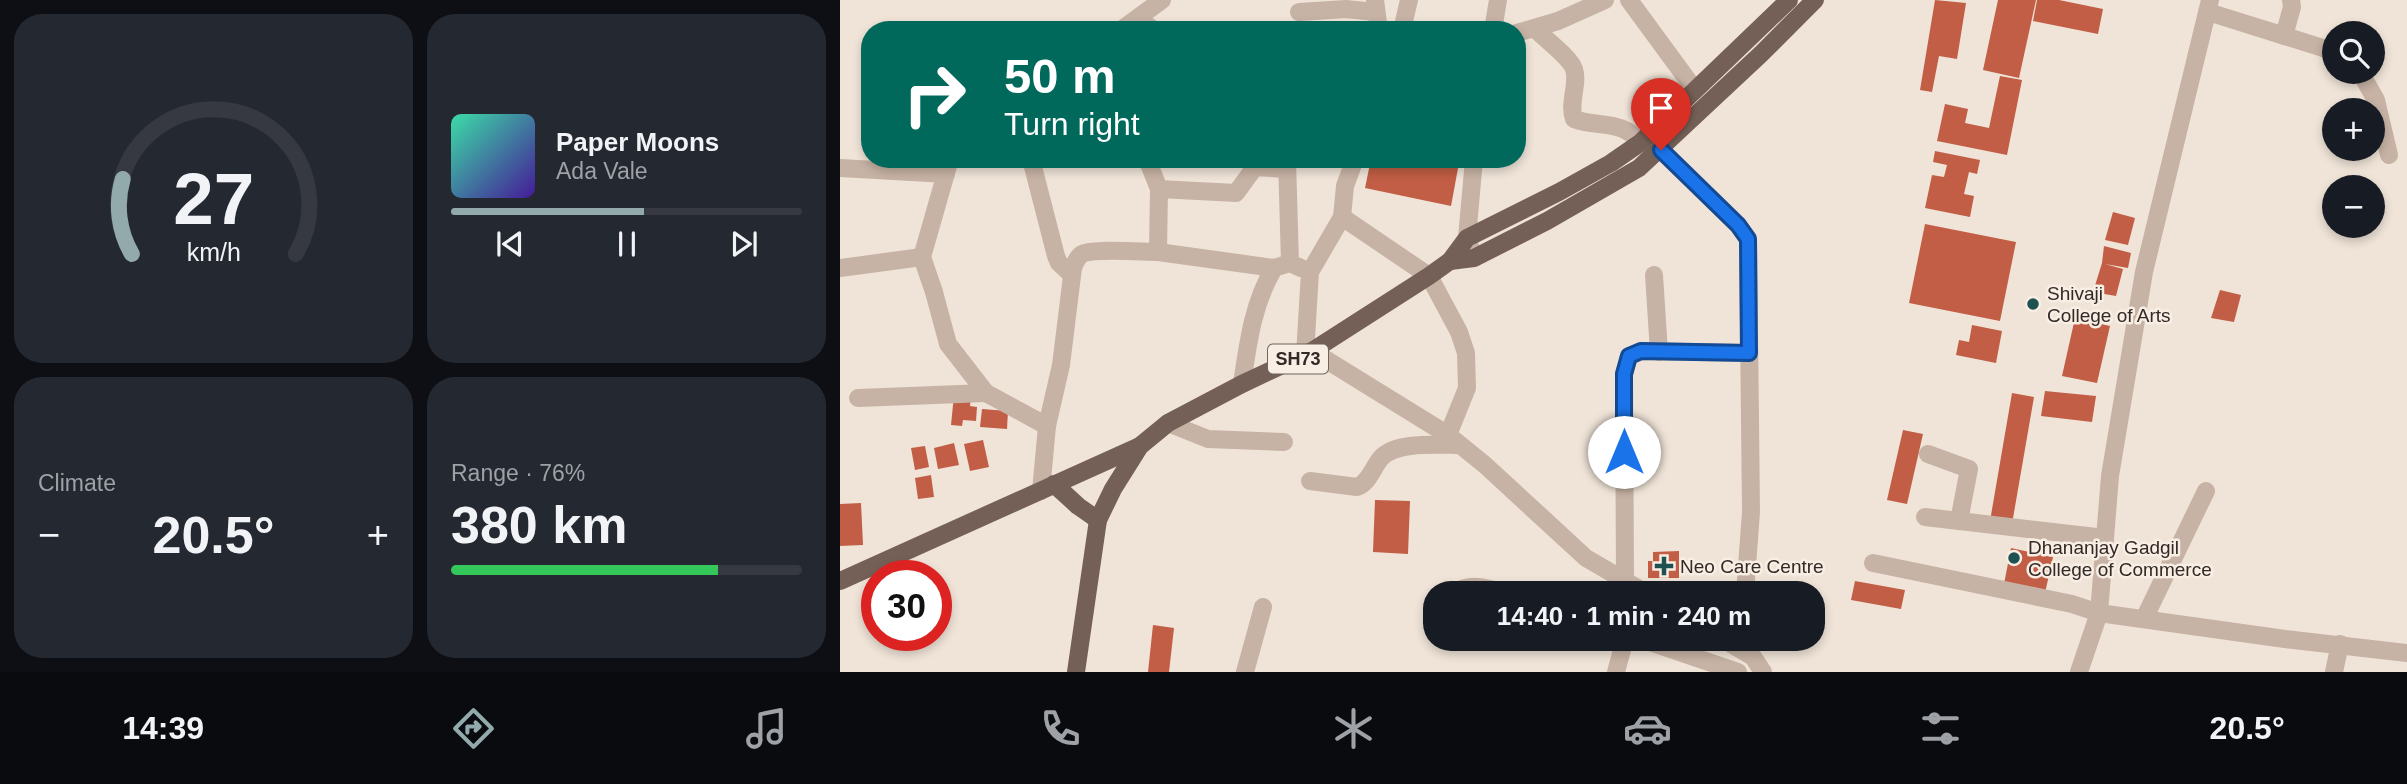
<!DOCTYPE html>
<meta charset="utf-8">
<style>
:root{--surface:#171b24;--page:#242831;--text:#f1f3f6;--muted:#9ea1a6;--line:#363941;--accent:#92aaac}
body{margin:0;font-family:Helvetica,sans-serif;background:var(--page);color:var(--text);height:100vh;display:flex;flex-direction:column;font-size:26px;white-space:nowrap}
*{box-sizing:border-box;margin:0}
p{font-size:23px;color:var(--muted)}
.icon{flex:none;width:38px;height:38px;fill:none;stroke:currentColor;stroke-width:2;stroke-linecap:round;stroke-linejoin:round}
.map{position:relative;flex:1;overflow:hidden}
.details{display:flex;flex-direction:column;gap:14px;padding:14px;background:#0d0f14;width:840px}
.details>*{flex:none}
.guide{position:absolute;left:21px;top:21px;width:665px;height:147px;border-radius:28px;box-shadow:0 4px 10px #0003;background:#00695c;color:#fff;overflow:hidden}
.controls{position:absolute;left:1482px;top:21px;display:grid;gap:14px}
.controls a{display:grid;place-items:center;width:63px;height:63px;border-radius:50%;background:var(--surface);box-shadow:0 4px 10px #0003;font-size:35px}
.speed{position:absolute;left:21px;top:560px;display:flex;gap:14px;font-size:35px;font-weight:700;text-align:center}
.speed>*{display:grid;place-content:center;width:91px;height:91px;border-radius:50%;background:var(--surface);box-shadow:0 4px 10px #0003;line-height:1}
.speed .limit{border:10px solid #d22;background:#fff;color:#111}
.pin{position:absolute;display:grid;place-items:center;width:60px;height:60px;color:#fff;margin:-72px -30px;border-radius:50% 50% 50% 0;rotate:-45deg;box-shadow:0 0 7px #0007}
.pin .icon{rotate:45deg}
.me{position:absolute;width:77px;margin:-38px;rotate:0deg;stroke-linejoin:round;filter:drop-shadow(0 0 5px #0008)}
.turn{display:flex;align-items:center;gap:24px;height:147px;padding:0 28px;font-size:32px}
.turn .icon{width:91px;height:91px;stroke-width:2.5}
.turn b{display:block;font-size:49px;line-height:60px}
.big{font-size:52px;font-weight:800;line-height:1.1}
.details .card{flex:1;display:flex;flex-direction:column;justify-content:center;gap:10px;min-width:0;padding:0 24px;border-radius:28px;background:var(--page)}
.details .dial{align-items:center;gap:0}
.dial svg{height:182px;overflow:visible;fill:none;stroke:var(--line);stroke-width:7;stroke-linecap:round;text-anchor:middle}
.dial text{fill:var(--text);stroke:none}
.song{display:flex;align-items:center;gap:21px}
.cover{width:84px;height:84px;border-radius:10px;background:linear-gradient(135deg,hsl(160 70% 55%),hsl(260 70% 35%))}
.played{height:7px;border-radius:4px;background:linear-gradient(90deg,var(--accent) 55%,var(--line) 55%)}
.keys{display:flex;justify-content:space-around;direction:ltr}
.heat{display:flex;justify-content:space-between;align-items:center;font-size:38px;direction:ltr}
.charge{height:10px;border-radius:5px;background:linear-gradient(90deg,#34c759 76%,var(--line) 0)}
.details .tiles{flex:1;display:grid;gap:14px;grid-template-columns:repeat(2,1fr)}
.trip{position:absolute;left:583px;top:581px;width:402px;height:70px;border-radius:28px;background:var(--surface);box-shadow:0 4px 10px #0003;font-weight:800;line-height:70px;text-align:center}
.dock{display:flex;height:112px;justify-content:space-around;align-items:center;background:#090b0e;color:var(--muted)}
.dock .icon{width:49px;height:49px}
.dock .current{color:var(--accent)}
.dock b{font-size:32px;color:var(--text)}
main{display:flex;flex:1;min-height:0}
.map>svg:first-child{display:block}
.building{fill:#c15e45}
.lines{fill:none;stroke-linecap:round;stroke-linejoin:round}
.minor{stroke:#c7b3a5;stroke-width:18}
.major{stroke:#756057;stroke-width:18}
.route-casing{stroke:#114b97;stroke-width:18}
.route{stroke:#1a73e8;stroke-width:12}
.poi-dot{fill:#1d5152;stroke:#f8eee4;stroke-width:2.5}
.labels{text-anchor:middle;stroke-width:5;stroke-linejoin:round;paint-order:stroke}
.shield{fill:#f8eee4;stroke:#6e645f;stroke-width:2}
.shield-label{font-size:18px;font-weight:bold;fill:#332926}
.poi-label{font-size:19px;fill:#332926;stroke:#f8eee4;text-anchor:start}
</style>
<main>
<section class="details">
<div class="tiles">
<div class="card dial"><svg viewBox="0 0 100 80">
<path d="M14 69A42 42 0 1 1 86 69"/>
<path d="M14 69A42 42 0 0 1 10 36" stroke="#92aaac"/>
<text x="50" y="56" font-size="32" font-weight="700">27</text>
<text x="50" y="72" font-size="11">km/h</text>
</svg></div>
<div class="card">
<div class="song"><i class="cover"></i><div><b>Paper Moons</b><p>Ada Vale</p></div></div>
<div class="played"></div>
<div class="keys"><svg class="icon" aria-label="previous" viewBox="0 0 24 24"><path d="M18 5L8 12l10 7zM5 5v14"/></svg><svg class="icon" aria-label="pause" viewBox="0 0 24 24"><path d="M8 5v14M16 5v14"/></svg><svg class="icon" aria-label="next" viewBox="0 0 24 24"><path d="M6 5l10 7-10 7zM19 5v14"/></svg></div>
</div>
<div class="card"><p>Climate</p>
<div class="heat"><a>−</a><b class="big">20.5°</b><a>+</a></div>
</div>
<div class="card"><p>Range · 76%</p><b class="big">380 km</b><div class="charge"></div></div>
</div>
</section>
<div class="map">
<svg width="1567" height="672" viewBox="0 0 1567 672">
<rect width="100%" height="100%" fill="#f0e4d8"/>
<g class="building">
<polygon points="1095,0 1126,3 1117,59 1099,56 1092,92 1080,90"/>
<polygon points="1158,0 1196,0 1179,78 1143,70"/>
<polygon points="1197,0 1219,0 1263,9 1258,34 1193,21"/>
<polygon points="1160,76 1182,80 1167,155 1097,141 1105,104 1128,109 1125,123 1149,128"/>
<polygon points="1095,151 1140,160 1137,174 1129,172 1124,194 1134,196 1130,217 1085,208 1092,175 1104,177 1107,165 1093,162"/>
<polygon points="531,159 600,159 619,163 611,206 525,188"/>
<polygon points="1273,212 1295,218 1288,245 1265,240"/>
<polygon points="1085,224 1176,242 1160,321 1069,303"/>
<polygon points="1264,246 1291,253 1288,268 1265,264 1283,269 1276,296 1253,292 1262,263"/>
<polygon points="1380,290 1401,295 1394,322 1371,318"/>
<polygon points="1235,318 1270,326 1257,383 1222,376"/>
<polygon points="1132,325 1162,331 1156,363 1116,355 1119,340 1129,342"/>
<polygon points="1205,391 1256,396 1252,422 1201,416"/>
<polygon points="1172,393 1194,397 1172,524 1150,521"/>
<polygon points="114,395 131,397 130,406 137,407 136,421 123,420 122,426 111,425"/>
<polygon points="142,409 168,411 167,429 140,427"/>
<polygon points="1063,430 1083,434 1067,504 1047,500"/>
<polygon points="143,440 149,467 130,471 124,444"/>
<polygon points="114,443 119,465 98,469 94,448"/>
<polygon points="85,446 89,467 75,470 71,448"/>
<polygon points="91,475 94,497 78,499 75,478"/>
<polygon points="535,500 570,501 568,554 533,552"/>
<polygon points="21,503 23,545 0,546 0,504"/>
<polygon points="1171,548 1213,557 1205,593 1164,584"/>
<polygon points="839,551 839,578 808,578 808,561 813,561 813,552"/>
<polygon points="1015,581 1065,590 1061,609 1011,600"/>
<polygon points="313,625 334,628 329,672 308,672"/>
</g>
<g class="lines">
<g class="minor">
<polyline points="535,0 539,30"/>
<polyline points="789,0 855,90"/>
<polyline points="459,12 506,9 535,12"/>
<polyline points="1368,12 1483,48 1494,53"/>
<polyline points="298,19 314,30"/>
<path d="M695,29C705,39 730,57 734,69C739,85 728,103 734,119C758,128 783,119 800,143"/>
<polyline points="281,30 322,0"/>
<polyline points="562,30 569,0"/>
<polyline points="653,30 658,0"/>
<polyline points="677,33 718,21 765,0"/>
<polyline points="1444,36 1452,7 1451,0"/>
<polyline points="1520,72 1536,100 1549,155"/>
<polyline points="821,150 898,225 908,239 911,512 905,593"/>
<polyline points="191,159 216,256 219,263 232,275"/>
<polyline points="447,159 450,263 461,268"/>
<polyline points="634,159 627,238 634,258"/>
<polyline points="0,168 106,174"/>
<polyline points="319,189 396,193 415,167 447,169"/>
<polyline points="502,217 589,276 619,332 626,353 627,388 608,435"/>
<polyline points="318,252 434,268"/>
<polyline points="82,257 110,159"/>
<polyline points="0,268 82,257 94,292 108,344 146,393 207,426 201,491"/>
<polyline points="814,275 819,352"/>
<polyline points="472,351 608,435 645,465 746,558 806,593"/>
<polyline points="465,355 470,272 502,217 505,186 515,159"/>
<path d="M402,384C408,343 413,303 434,268L450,263"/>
<polyline points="18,398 146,393"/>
<polyline points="328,423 368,439 444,442"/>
<path d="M207,426L221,365L233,268C235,263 237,257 242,254C254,248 303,252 318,252L319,189L307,159"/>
<polyline points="1088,454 1129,469 1119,521"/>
<path d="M470,481L517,487C529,483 533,467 541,458C556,441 599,445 620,445"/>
<polyline points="1085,517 1265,538"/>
<polyline points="1033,563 1232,604 1259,613 1445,639 1567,653"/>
<polyline points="785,580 784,374 789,357 801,351 909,353"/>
<path d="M614,593C630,582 648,588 666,593"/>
<polyline points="1304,619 1366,491"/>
<polyline points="801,639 898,672"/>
<polyline points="883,639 913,657 923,672"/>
<polyline points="405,672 423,607"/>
<polyline points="776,672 785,639"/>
<polyline points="1239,672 1259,613 1270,476 1304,272 1370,0"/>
<polyline points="1494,672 1500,644"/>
</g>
<g class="major">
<polyline points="610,261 634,258 707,221 799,168 921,54 975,0"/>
<polyline points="214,484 238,506 258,520"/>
<polyline points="0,581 300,446"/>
<polyline points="236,672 258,520 273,489 300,446 328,423 402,384 472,351 589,276 610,261 627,238 719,192 771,163 800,143 949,0"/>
</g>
</g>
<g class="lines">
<defs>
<polyline id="route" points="784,452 784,374 789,356 801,351 909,353 908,239 898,225 821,150"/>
</defs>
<use href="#route" class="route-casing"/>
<use href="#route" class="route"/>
</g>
<g class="poi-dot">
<circle cx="1193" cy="304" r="7"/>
<circle cx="1174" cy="558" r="7"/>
<path d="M820.5 555.5h7v7h7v7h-7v7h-7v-7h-7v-7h7z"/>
</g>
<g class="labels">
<rect class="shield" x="428" y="344.5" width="60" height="29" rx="5"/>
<g class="shield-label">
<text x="458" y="365">SH73</text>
</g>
<g class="poi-label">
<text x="1207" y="300">Shivaji<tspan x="1207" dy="22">College of Arts</tspan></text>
<text x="1188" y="554">Dhananjay Gadgil<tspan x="1188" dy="22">College of Commerce</tspan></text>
<text x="840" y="573">Neo Care Centre</text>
</g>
</g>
</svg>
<div class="controls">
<a><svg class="icon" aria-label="search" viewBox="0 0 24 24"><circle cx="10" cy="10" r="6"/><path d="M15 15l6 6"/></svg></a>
<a>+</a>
<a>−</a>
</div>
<div class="speed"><div class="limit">30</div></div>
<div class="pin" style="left:821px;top:150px;background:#d93025"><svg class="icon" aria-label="arrive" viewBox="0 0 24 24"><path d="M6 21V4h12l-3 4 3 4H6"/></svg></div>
<svg class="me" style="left:784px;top:452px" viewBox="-20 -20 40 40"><circle r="19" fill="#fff"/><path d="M0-13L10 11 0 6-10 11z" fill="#1a73e8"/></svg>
<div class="trip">14:40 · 1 min · 240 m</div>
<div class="guide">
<div class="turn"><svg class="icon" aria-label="right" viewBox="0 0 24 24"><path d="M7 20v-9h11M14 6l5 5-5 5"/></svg><div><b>50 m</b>Turn right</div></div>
</div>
</div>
</main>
<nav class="dock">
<b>14:39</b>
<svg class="icon current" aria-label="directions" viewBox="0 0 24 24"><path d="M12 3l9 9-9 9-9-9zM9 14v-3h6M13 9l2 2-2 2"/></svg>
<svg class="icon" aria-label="music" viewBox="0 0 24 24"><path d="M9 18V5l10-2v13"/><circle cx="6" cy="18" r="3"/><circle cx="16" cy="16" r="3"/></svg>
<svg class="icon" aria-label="phone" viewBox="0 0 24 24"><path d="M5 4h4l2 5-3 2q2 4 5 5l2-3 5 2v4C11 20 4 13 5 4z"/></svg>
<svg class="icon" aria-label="climate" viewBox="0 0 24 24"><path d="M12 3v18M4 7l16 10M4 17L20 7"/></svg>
<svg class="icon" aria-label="car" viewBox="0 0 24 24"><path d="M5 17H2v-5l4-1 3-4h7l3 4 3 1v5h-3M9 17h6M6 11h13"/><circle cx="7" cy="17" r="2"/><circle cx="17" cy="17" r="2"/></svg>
<svg class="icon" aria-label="filters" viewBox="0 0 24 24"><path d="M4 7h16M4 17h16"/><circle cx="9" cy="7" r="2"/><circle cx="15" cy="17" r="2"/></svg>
<b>20.5°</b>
</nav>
